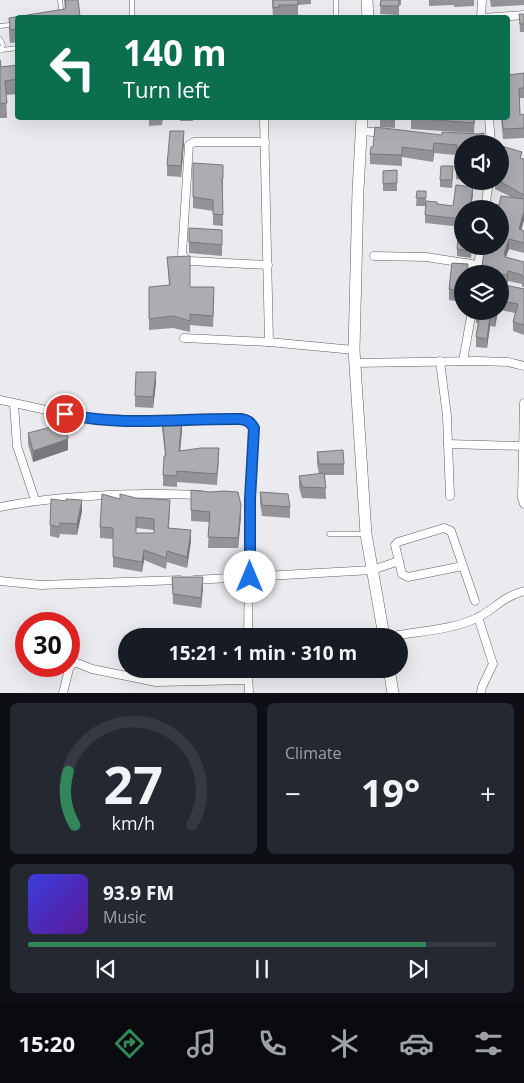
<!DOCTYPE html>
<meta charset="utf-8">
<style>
:root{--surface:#171b24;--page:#242831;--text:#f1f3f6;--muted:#9ea1a6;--line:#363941;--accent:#338659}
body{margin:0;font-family:"Open Sans",sans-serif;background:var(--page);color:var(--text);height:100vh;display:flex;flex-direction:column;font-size:19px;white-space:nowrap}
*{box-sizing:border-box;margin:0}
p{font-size:16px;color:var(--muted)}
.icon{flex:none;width:28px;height:28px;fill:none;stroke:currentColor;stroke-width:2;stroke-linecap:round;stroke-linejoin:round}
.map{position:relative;height:693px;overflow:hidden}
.panel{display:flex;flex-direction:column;gap:10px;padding:10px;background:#0d0f14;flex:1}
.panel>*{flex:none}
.banner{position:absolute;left:15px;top:15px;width:495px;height:105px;border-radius:5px;box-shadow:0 5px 20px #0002;background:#0b6e4f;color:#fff;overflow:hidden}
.fabs{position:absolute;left:454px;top:135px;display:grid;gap:10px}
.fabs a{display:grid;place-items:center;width:55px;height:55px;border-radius:50%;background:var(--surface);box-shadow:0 5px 20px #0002;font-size:25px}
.speed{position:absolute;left:15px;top:612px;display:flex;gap:10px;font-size:25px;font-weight:700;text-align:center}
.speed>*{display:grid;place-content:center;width:65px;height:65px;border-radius:50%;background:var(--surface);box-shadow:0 5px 20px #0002;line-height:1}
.speed .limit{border:8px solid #d22;background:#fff;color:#111}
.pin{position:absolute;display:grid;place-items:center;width:42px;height:42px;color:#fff;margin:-21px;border:2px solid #fff;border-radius:50%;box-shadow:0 1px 5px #0007}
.me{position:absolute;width:55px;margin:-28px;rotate:0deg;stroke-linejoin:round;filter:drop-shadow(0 0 4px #0008)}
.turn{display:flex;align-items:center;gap:18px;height:105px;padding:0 25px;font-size:22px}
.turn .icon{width:65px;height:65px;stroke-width:2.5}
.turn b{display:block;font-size:35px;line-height:42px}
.big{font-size:38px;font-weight:700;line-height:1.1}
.panel .widget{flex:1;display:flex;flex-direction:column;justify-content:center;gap:8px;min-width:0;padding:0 18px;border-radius:8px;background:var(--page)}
.panel .dial{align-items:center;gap:0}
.dial svg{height:130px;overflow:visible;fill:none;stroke:var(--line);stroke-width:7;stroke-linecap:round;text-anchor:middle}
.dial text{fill:var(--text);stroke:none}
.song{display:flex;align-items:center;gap:15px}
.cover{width:60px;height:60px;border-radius:8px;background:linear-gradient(135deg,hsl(240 70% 55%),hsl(270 70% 35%))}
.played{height:5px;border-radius:2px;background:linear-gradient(90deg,var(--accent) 85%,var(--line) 85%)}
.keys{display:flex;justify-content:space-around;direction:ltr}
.heat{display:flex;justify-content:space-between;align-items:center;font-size:28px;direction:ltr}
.panel .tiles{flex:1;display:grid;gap:10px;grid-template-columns:1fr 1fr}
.widget:last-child{grid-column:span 2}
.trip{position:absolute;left:118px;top:628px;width:290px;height:50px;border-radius:25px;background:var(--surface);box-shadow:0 5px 20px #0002;font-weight:700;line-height:50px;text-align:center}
.tabs{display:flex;height:80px;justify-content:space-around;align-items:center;background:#090b0e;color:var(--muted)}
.tabs .icon{width:35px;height:35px}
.tabs .current{color:var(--accent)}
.tabs b{font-size:22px;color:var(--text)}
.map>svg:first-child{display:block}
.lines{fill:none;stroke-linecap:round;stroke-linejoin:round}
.lane-casing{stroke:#606064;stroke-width:5}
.street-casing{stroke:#606064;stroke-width:9}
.secondary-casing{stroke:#606064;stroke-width:12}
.lane{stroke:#fff;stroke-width:4}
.street{stroke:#fff;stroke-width:8}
.secondary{stroke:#fff;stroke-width:11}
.wall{fill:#949498;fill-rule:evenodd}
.shaded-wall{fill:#78787c}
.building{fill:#acacb1;stroke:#78787c;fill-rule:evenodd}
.route-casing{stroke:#114b97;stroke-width:12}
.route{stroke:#1a73e8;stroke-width:9}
</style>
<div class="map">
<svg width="524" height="693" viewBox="0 0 524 693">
<rect width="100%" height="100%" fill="#eaeaef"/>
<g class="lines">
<defs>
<g id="lane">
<polyline points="60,0 62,18"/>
<polyline points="132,0 132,18"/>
<polyline points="336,0 336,18"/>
<polyline points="0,26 18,24"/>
<polyline points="0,39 3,45 0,51"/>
<polyline points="1,50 18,48"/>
<polyline points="329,534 364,534"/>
</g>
<g id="street">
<polyline points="481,18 482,0"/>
<polyline points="482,18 524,15"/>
<polyline points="264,118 269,342"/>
<polyline points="489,118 491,144"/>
<polyline points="362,131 384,133"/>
<polyline points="265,142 194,142 189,145 182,254 185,258 190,261 268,265"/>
<polyline points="485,209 489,181"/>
<polyline points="374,256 426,257 478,265"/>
<polyline points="477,274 481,246"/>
<polyline points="184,338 269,342 354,350"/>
<polyline points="440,361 447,416 450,496"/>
<polyline points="463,361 472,311"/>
<polyline points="355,363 478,361 508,362 524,366"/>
<path d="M0,400L83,418L165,421L241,419C248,420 250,422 254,428L250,499L248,636"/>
<polyline points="524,403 522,498 524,504"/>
<polyline points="14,404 17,446 35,500"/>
<polyline points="448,444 522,446"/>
<path d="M0,507C46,498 92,495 139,494C160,493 180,495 201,495"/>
<polyline points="463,566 408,577 402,574 395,545 398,542 444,528 451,531 475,601"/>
<polyline points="194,580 372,570 399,561"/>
<polyline points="0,581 41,585 180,580"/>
<polyline points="478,617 493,664 482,687 481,693"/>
<path d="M393,636C421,631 451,630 477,618C495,609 502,597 524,591"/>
<polyline points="248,669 249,693"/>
<polyline points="63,693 69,669 72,664 77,663 92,669 156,682 248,680"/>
</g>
<g id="secondary">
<polyline points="367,0 368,18"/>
<polyline points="362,118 358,190 354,350 366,534 384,636"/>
<polyline points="389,669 393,693"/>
</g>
</defs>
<use href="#lane" class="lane-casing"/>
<use href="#street" class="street-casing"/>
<use href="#secondary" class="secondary-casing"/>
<use href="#lane" class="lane"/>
<use href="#street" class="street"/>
<use href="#secondary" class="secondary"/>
</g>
<g class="wall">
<polygon points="64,0 78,0 80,18 18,18 18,42 10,43 9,32 9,18 65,9"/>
<polygon points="272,0 311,0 311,4 298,5 298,15 280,16 280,17 273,18"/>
<polygon points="381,0 401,0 401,5 399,5 399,15 380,14"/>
<polygon points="429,0 474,0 474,6 454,7 454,5 429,6"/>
<polygon points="490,0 524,0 524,5 491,7"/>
<polygon points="519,14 524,14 524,32 520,32"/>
<polygon points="0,60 1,67 18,65 18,94 6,95 7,118 0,118"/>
<polygon points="524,73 524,98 519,98 520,115 524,114 524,138 503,139 501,118 508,118"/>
<polygon points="149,118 163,118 162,125 149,126"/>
<rect x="180" y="118" width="13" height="3"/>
<polygon points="380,118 395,118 395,128 380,127"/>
<polygon points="411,118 475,118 474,133 411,129"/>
<polygon points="484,133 484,144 462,144 462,180 456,179 456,155 434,153 433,162 402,157 402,166 370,164 370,154 373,147 442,135 478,134"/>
<polygon points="184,142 181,177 167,176 167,165"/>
<polygon points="500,152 524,159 524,220 521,230 524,231 524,253 509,249 506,257 524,262 524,287 522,287 522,284 508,281 507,284 500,284 500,274 479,274 479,270 482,266 488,253 499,205 511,197 495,189 495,181 500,181 501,168 500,168"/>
<polygon points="193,163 223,165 223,189 222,189 223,226 213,225 213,211 193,208"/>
<polygon points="397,170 397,191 383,191 383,171"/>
<polygon points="453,174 452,188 440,187 440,180"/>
<polygon points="417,191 426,191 426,201 437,204 453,206 473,194 471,209 462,209 462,227 425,223 425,206 416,206"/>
<polygon points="189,228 222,230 222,256 189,253"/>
<polygon points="472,246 471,258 457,256 457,249"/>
<polygon points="167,257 190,287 214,298 213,327 190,325 190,332 173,328 149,330 149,287 169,285"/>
<polygon points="452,263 468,264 468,274 462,274 462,302 449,300 449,289"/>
<polygon points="500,284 524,289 524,335 513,331 513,322 515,313 500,310"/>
<polygon points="476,311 498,311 495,327 490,326 487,348 476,347 476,337 478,323 476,323"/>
<polygon points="156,383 153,408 135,407 135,396"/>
<polygon points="162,417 182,431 180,450 219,459 217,485 177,482 177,487 163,486 163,475 165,456 162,428"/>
<polygon points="28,433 68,450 33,462 28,444"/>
<polygon points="317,452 344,464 344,475 325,475 326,499 302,498 299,487 299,476 319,474 317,464"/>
<polygon points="191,490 241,516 238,548 208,548 209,522 191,521"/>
<polygon points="260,492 290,507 290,518 262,516 260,503"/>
<path d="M120,499L170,510L169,528L191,541L187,568L167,562L166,569L144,560L142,572L113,567V539L100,538V527ZM136,528L154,530V533H136Z"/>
<polygon points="82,511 77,535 60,534 59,538 50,536 50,525"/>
<polygon points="172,577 203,587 201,608 173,604"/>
</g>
<g class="shaded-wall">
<polygon points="184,131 184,142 181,177 181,166"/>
<polygon points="434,143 434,153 433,162 433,151"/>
<polygon points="473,187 473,194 471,209 470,209"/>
<polygon points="524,211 524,220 519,239 519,229"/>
<polygon points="509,239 509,249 505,259 504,254"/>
<polygon points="508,271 508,281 507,284 507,275"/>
<polygon points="496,311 498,311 495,327 495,317"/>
<polygon points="490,316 490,326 487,348 487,339"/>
<polygon points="156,372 156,383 153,408 153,397"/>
<polygon points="182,419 182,431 179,462 179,451"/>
<polygon points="68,439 68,450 33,462 33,451"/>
<polygon points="82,500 82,511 77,535 77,524"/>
<polygon points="241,505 241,516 238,548 238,538"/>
<polygon points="191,530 191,541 187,568 187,557"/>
<polygon points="144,550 144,560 142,572 142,562"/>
<polygon points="203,577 203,587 201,608 201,598"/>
</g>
<g class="building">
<polygon points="65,0 78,0 80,16 67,18 18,18 18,29 10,30 9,18 65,9 66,4"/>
<polygon points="273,0 298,0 298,5 279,5 280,7 273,8"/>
<polygon points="381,0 399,0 399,6 380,6"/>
<polygon points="519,14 524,14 524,24 520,24"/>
<polygon points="0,60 1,67 18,65 18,79 5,81 7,103 0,104"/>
<polygon points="524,73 524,88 519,88 520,115 524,114 524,128 503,129 502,118 508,118 508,75"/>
<polygon points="380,118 395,118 395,120 380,119"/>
<polygon points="411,118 474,118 474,123"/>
<polygon points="375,127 442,135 442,132 478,134 484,133 483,144 462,144 462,169 456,169 457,145 434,143 433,151 402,147 402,155 370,154 371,147 373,147"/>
<polygon points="170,131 184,131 181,166 167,165"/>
<polygon points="501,146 522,152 520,158 524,159 524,195 499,181 500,181 500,170 506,160 500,158 500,152"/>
<polygon points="193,163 223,165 223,178 222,178 223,215 213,214 213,200 193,197"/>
<polygon points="441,166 453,166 452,180 440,180"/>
<polygon points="397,170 397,183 383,184 383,171"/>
<polygon points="456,185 473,187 470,209 462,209 462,219 425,215 426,201 437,202 437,204 453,206"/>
<polygon points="417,191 426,191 426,198 416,198"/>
<polygon points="501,196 524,199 524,211 519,229 524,231 524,243 509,239 504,254 505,254 505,257 524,262 524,278 522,277 522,275 508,271 507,275 500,274 485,274 485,272 479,270 482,266 484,252 488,253 490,246 500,246 500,209 489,209 490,204 499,205"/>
<polygon points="189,228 222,230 222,245 189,242"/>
<polygon points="458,235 462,236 462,246 471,246 471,251 457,249"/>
<polygon points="190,256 190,287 214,287 213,316 190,314 190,321 173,316 149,319 149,287 170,285 167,257"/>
<polygon points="452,263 468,264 467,274 462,274 462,291 449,289"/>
<polygon points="500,284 524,289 524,325 513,322 518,304 500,301"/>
<polygon points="476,311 496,311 495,317 490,316 487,339 476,337 480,314 476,313"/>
<polygon points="136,372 156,372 153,397 135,396"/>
<polygon points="162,417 182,419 179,451 201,448 219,448 217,474 177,471 177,476 163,475 164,456 166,456"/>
<polygon points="66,423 68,439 33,451 28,433"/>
<polygon points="343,450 344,464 319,464 317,452"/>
<polygon points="324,473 326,488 302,487 299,476"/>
<polygon points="191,490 210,492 224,491 238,492 241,505 238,538 208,537 210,512 191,510"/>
<polygon points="260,492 288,494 290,507 262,505"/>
<path d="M102,494L120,499V494L136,498L170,500L168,528L191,530L187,557L167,551L166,558L144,550L142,562L113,557V528L100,527ZM136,517L154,519V533H136Z"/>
<polygon points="51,499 66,501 66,499 82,500 77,524 60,523 59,527 50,525"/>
<polygon points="172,577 203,577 201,598 173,594"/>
</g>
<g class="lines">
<defs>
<path id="route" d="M65,414C122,427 183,418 241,419C248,420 250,422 254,428L250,499V577"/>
</defs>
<use href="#route" class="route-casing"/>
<use href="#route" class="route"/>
</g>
</svg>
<div class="fabs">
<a><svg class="icon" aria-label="sound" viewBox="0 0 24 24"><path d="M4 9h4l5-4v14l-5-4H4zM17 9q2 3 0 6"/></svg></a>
<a><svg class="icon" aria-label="search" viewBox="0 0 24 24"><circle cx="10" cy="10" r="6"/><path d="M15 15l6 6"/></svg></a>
<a><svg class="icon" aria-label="layers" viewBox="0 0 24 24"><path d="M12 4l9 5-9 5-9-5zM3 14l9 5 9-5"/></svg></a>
</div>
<div class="speed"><div class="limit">30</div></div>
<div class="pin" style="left:65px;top:414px;background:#d93025"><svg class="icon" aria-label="arrive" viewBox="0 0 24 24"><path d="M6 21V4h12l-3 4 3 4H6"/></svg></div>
<svg class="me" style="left:250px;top:577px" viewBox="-20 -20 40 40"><circle r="19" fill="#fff"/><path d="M0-13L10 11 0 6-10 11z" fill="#1a73e8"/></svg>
<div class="trip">15:21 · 1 min · 310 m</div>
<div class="banner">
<div class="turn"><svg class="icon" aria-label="left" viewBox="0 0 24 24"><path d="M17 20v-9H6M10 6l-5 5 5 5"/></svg><div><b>140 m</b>Turn left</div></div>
</div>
</div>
<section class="panel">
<div class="tiles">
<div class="widget dial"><svg viewBox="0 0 100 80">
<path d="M14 69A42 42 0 1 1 86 69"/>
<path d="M14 69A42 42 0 0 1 10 36" stroke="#338659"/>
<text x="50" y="56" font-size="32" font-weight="700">27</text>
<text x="50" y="72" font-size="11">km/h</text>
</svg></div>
<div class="widget"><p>Climate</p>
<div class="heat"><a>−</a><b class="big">19°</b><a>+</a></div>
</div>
<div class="widget">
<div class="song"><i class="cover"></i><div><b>93.9 FM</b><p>Music</p></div></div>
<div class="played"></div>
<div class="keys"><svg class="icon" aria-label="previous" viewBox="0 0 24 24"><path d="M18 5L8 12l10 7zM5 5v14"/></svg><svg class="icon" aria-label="pause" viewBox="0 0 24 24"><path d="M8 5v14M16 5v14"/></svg><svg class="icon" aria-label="next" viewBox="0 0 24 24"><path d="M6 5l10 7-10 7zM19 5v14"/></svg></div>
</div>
</div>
</section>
<nav class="tabs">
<b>15:20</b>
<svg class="icon current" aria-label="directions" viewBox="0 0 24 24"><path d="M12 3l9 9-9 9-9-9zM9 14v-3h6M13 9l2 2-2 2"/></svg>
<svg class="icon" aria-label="music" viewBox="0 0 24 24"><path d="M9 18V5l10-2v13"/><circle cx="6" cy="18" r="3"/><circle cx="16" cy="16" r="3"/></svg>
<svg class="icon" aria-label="phone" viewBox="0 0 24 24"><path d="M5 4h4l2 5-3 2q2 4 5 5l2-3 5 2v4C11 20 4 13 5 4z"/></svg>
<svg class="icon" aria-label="climate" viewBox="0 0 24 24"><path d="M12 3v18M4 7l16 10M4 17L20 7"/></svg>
<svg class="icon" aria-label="car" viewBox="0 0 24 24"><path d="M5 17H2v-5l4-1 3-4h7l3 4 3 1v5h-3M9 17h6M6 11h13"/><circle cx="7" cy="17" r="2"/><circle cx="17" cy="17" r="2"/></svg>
<svg class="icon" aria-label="filters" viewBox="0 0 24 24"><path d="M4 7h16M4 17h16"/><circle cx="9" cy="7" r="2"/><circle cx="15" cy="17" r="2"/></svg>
</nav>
